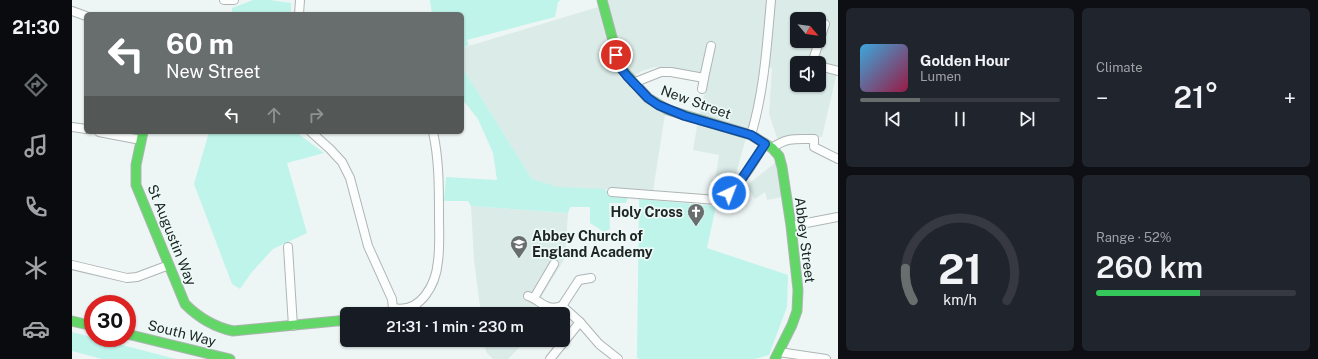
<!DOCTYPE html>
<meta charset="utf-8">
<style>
:root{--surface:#171b24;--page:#20242c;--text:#f1f3f6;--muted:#9ea1a6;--line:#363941;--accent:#686e6d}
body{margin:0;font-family:"Public Sans",sans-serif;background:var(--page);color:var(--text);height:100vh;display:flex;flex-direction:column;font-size:15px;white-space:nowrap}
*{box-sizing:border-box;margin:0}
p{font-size:13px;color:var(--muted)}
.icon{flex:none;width:22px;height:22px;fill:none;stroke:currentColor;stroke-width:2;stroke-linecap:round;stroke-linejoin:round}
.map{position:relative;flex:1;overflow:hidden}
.side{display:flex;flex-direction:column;gap:8px;padding:8px;background:#0d0f14;width:480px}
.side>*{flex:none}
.banner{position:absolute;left:12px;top:12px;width:380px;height:122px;border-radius:6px;box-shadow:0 1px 3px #0004;background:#686e6d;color:#fff;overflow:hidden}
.needle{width:26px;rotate:119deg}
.fabs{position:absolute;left:718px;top:12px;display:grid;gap:8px}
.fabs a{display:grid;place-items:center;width:36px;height:36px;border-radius:6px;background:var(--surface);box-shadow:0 1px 3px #0004;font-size:20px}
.speed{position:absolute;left:12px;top:295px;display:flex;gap:8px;font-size:20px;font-weight:700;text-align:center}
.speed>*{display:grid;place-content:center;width:52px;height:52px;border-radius:50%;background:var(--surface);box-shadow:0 1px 3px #0004;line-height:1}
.speed .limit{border:6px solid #d22;background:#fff;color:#111}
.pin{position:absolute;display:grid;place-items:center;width:34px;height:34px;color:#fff;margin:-17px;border:2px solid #fff;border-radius:50%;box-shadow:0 1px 4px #0007}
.me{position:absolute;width:44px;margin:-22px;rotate:43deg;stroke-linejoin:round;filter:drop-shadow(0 0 3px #0008)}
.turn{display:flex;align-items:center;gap:14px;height:84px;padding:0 16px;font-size:18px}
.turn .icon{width:52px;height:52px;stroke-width:2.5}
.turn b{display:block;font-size:28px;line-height:34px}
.lanes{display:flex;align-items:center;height:38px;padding:0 16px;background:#0003;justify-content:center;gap:20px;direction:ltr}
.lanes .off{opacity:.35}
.big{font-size:30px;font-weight:600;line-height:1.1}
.side .tile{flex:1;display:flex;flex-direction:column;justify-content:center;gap:6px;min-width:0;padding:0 14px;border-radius:6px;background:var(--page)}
.side .dial{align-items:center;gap:0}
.dial svg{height:104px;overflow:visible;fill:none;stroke:var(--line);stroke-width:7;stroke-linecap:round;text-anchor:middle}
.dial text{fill:var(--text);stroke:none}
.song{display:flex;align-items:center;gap:12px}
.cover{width:48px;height:48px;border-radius:6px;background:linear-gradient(135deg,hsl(200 70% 55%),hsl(340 70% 35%))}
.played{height:4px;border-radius:2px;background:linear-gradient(90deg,var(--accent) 30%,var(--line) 30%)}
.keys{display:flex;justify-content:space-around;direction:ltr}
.heat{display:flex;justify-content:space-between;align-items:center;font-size:22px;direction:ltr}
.charge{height:6px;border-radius:3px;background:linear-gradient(90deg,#34c759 52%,var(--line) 0)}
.side .tiles{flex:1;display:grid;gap:8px;grid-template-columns:repeat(2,1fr)}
.trip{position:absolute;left:268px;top:307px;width:230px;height:40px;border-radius:6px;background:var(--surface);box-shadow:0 1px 3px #0004;font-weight:600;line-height:40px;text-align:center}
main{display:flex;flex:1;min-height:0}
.tab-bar{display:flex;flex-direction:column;width:72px;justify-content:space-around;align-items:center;background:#090b0e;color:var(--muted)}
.tab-bar .icon{width:28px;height:28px}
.tab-bar .active{color:var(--accent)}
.tab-bar b{font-size:18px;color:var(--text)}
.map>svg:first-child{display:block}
.built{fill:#daebe8;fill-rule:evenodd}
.green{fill:#bff4eb}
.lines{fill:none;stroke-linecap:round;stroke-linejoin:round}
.street-casing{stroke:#aeb5b4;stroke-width:10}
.fast-casing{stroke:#aeb5b4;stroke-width:11}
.street{stroke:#fcfefe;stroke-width:8}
.fast{stroke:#63d668;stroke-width:9}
.route-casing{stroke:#114b97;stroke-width:10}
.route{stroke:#1a73e8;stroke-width:7}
.labels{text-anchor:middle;stroke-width:3.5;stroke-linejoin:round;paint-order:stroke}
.street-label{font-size:14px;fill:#202524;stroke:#ebfaf7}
.poi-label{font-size:14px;font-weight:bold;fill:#202524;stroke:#ebfaf7;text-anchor:end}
</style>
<main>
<nav class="tab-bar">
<b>21:30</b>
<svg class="icon active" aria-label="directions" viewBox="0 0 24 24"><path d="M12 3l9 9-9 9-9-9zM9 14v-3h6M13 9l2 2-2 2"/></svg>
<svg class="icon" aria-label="music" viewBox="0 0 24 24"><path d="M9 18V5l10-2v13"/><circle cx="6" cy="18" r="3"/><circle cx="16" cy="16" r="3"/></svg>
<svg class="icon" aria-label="phone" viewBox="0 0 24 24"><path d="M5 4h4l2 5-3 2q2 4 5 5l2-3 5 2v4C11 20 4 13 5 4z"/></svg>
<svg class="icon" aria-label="climate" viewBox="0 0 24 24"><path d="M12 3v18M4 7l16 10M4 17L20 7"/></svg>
<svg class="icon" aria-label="car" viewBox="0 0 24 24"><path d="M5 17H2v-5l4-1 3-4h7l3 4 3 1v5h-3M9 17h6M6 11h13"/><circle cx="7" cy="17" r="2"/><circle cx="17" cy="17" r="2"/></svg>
</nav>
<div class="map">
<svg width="766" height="359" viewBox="0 0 766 359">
<rect width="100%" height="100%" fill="#eef6f5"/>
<g class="built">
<path d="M536,0H766V68L750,137L705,138L697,114L700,68L688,66L680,116L662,181L659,187L643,182L647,155L621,150L627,115L637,75L583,67L570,71L562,76L552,60L544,38ZM725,19H747V41H725ZM725,63H747V85H725Z"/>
<polygon points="526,7 539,58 548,77 570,99 593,114 581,191 486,188 460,179 390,67 390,48"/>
<polygon points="704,162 710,197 695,200 693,192 683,199 674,186"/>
<polygon points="399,206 496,213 493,258 463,307 464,314 409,314 402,260"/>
<polygon points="412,340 455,340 436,359 421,359 414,352"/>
</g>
<g class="green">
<polygon points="181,0 198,0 219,3 219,14 160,14 160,8"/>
<polygon points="358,0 489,0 486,2 483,17 395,40 397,45 390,48 390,14 360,14"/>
<polygon points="390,67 460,179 485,187 532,189 538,194 556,196 554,203 537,203 538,229 532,232 518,223 518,207 498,207 496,213 399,206 396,201 372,201 374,177 425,180 421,153 406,119 390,99"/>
<polygon points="137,132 224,132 252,153 215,163 235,233 201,249 180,272 168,289 160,284 122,184"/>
<polygon points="567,199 644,206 635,248 716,275 715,307 697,355 683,359 567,359 565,358"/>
<polygon points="0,332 104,359 30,359 0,351"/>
</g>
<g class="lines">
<defs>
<g id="street">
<polyline points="152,0 162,0"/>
<polyline points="0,11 14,16"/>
<polyline points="227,14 228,0"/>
<polyline points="740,63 753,24"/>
<polyline points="747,66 766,71"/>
<polyline points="561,83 589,72 599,72 632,78 639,46"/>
<polyline points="630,89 632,78"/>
<polyline points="0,127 14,129"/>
<polyline points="27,132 69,140"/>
<polyline points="239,132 258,149 270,162 278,178 296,246 320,299 321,308"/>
<path d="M679,135C692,92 695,45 699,0"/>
<path d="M700,148C715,137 724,139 742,139V147L766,159"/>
<path d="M540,192L645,200C669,186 679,167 693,143"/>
<polyline points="719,226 766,217"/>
<polyline points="216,247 221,326"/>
<polyline points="0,265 55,278 65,277 97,265"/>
<path d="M456,296C469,300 473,312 490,306"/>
<polyline points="462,298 482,264"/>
<polyline points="342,306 348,314"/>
<polyline points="490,306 508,322 527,344 546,359"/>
<polyline points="490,306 507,280 519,278"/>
<path d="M321,308C349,314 364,284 366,261C368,246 367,230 367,215C367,187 367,159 361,132"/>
<polyline points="316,314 321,308"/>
<polyline points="707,352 754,359"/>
<polyline points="478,359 508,322"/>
</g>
<g id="fast">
<polyline points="530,0 548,67 576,98 596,110 679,135 700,148 707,156 710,167 719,226 726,290 725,311 720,325 703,359"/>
<path d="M71,132L64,165V185L113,304C127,318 142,327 161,331L275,320"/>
<polyline points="0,321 21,326"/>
<polyline points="55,334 158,359"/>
</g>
</defs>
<use href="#street" class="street-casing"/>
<use href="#fast" class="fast-casing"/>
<use href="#street" class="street"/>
<use href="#fast" class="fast"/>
</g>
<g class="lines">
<defs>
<polyline id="route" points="544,55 548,67 555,76 576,98 586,105 613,116 679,135 693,144 667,183 657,193"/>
</defs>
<use href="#route" class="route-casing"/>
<use href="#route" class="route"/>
</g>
<defs>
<symbol id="church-pin" viewBox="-11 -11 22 30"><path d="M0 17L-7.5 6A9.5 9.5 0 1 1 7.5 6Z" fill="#686e6d" stroke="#ebfaf7"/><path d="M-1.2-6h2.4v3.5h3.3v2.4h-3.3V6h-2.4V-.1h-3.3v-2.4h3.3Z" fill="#fff"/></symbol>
<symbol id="school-pin" viewBox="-11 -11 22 30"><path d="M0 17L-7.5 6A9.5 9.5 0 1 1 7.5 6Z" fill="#686e6d" stroke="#ebfaf7"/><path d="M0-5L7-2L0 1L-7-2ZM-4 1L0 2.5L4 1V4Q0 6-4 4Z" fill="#fff"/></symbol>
</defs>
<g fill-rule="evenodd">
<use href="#church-pin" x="614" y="202" width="20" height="27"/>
<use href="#school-pin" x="437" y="234" width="20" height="27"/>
</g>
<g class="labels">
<g class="street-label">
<text transform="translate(624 102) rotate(20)" y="5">New Street</text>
<text transform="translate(100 235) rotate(68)" y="5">St Augustin Way</text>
<text transform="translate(733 240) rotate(83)" y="5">Abbey Street</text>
<text transform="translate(110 333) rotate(14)" y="5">South Way</text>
</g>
<g class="poi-label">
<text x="611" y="217">Holy Cross</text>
<text x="460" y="241" text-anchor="start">Abbey Church of<tspan x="460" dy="16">England Academy</tspan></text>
</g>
</g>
</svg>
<div class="fabs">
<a><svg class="needle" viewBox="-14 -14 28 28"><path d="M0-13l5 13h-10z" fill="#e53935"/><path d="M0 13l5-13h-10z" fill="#9ea1a6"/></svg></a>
<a><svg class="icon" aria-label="sound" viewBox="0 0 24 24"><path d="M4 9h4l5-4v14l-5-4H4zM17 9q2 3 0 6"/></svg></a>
</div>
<div class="speed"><div class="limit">30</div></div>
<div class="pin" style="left:544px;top:55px;background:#d93025"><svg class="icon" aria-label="arrive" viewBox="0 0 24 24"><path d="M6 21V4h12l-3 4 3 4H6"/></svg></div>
<svg class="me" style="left:657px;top:193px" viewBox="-20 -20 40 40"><circle r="17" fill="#1a73e8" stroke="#fff" stroke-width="3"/><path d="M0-11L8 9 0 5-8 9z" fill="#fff"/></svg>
<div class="trip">21:31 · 1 min · 230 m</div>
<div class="banner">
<div class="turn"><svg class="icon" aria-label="left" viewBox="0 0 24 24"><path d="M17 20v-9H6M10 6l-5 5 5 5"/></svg><div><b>60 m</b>New Street</div></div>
<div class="lanes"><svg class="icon" aria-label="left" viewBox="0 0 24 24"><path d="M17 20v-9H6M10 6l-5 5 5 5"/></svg><svg class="icon off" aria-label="ahead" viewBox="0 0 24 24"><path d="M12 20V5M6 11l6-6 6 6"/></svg><svg class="icon off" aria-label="right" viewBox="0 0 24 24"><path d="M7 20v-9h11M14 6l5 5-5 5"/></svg></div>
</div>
</div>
<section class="side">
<div class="tiles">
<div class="tile">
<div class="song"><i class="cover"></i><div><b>Golden Hour</b><p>Lumen</p></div></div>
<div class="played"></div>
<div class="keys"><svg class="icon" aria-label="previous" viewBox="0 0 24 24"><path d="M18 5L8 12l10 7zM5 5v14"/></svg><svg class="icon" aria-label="pause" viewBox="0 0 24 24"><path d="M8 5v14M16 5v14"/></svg><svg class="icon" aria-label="next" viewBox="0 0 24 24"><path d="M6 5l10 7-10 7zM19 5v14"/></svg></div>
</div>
<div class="tile"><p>Climate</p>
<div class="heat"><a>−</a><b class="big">21°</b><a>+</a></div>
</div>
<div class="tile dial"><svg viewBox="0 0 100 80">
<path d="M14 69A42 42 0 1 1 86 69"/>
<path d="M14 69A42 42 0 0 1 8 44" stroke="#686e6d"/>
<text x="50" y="56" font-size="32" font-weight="700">21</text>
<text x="50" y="72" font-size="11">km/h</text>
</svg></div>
<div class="tile"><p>Range · 52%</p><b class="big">260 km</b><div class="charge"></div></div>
</div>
</section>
</main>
